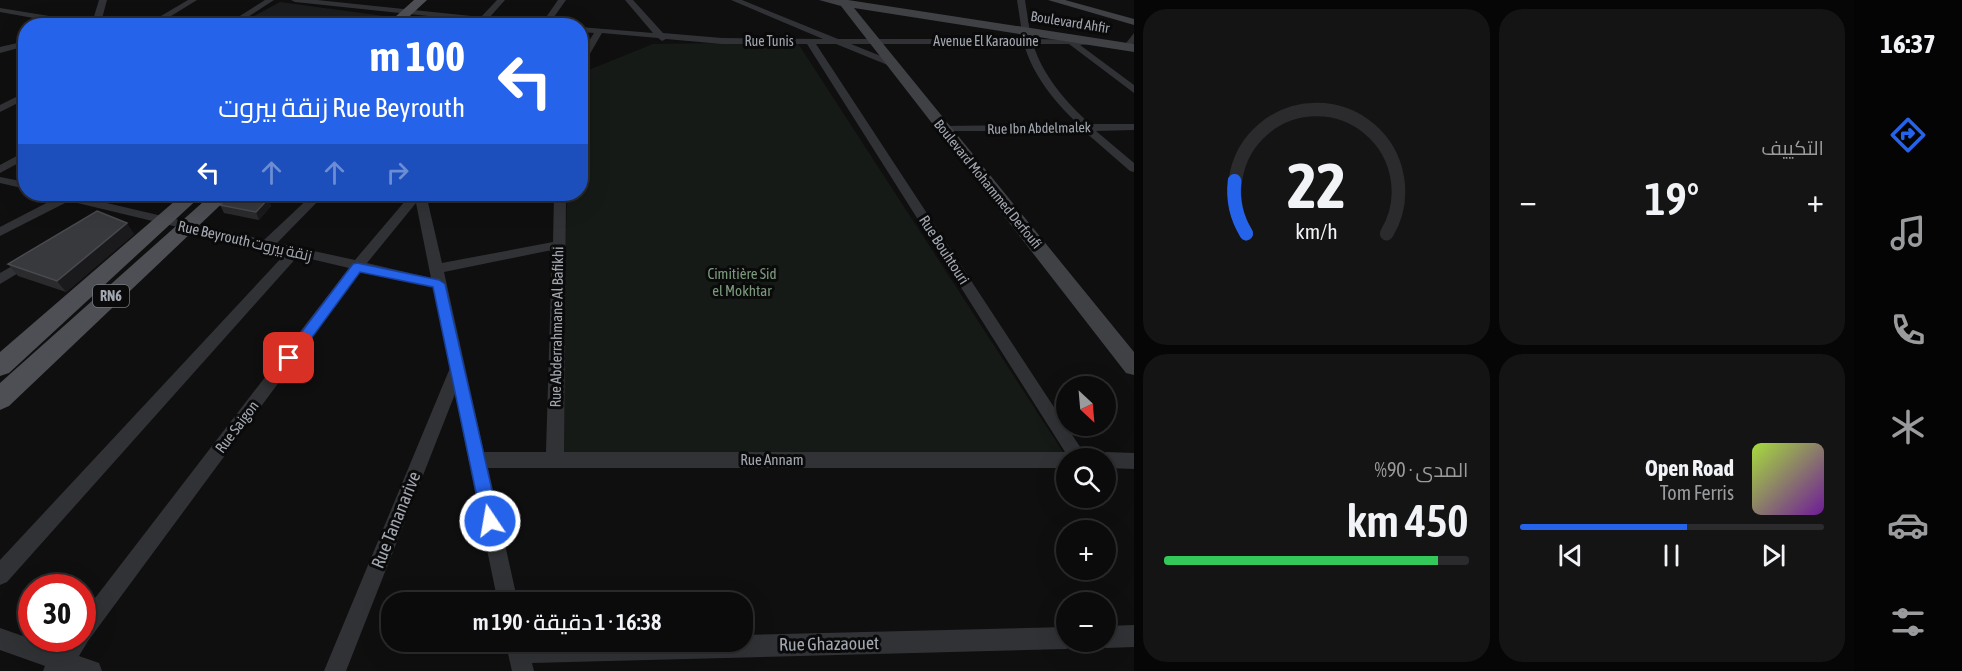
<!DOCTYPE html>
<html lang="ar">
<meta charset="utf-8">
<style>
:root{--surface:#0b0b0c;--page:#141415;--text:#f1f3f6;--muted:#9a9b9d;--line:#2b2b2d;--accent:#2563eb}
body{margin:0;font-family:"Asap Condensed",Cairo,sans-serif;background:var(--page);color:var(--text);direction:rtl;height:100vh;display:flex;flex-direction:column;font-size:22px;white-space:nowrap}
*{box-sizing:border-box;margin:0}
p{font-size:20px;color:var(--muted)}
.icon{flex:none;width:33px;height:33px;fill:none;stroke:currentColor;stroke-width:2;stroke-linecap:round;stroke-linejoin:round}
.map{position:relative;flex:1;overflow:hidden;direction:ltr}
.details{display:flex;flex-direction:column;gap:9px;padding:9px;background:#060607;width:720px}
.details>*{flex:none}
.top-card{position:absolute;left:18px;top:18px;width:570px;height:183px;border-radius:24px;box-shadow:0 6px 24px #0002,0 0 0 2px var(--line);direction:rtl;background:#2563eb;color:#fff;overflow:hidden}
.needle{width:39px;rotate:154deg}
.tools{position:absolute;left:1056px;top:376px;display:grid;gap:12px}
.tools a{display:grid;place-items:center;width:60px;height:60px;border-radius:50%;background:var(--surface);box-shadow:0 6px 24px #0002,0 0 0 2px var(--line);font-size:30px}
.speed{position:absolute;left:18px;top:574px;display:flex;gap:12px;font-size:30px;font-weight:700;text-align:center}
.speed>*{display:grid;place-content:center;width:78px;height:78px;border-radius:50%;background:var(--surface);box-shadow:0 6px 24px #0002,0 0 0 2px var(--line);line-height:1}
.speed .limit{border:9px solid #d22;background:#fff;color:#111}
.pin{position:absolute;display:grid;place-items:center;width:51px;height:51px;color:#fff;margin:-26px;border-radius:12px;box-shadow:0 3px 9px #0006}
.me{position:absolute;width:66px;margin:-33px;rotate:348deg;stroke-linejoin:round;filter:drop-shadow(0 0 4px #0008)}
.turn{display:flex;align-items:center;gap:21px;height:126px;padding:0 24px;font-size:27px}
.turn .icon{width:78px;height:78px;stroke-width:2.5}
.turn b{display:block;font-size:42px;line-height:51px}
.lanes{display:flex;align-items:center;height:57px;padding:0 24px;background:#0003;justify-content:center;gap:30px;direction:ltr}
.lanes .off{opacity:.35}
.big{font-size:45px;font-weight:600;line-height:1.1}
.details .tile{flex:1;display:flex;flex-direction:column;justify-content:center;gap:9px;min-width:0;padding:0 21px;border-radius:24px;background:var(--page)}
.details .dial{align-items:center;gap:0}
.dial svg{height:156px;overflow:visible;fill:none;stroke:var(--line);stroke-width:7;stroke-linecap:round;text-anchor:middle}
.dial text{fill:var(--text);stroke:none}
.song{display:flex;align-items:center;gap:18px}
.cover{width:72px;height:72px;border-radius:9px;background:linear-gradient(135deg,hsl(80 70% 55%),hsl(280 70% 35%))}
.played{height:6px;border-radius:3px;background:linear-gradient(90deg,var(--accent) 55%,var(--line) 55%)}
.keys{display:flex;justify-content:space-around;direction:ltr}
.heat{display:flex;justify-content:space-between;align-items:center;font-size:33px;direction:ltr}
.charge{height:9px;border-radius:4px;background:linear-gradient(90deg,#34c759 90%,var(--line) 0)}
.details .tiles{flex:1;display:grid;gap:9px;grid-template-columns:repeat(2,1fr)}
.trip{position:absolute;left:381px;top:592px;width:372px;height:60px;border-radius:24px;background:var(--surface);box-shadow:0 6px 24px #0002,0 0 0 2px var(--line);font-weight:600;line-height:60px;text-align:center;direction:rtl}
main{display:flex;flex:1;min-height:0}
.dock{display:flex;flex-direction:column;width:108px;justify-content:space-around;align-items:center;background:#040405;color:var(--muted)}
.dock .icon{width:42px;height:42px}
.dock .current{color:var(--accent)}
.dock b{font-size:27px;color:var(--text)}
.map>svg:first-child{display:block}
.built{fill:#1b1c1d}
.green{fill:#161a17}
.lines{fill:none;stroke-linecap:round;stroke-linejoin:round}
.street{fill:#313235;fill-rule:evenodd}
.secondary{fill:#3f4145;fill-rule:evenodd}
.primary{fill:#4d4f54;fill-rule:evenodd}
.wall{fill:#2b2b2e}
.shaded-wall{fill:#1a1a1c}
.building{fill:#38393c;stroke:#484a4e;stroke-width:1.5}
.route{fill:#2563eb;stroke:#184099;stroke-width:1.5}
.labels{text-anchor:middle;stroke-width:6;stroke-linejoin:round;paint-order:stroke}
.far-street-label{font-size:14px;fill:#a2a7b0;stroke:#0a0a0b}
.shield{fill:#0a0a0b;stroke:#74787e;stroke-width:1.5}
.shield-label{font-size:14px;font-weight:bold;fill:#a2a7b0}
.street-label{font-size:15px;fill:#a2a7b0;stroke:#0a0a0b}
.park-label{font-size:15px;fill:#7b997c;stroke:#0a0a0b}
.near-street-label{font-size:18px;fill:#a2a7b0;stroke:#0a0a0b}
</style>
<main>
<nav class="dock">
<b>16:37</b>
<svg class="icon current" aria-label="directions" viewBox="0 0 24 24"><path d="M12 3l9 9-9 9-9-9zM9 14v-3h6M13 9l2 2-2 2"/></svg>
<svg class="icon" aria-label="music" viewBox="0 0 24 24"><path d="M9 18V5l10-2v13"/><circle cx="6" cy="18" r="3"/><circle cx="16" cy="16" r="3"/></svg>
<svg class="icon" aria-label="phone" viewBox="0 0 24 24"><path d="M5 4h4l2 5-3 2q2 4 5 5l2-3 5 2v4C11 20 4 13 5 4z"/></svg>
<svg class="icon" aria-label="climate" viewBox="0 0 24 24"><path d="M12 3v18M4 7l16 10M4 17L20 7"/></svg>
<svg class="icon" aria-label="car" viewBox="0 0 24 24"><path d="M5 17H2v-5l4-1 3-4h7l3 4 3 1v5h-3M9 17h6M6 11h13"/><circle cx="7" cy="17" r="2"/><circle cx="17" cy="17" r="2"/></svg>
<svg class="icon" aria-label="filters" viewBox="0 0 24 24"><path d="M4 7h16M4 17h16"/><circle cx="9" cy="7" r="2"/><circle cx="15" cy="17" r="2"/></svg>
</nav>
<section class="details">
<div class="tiles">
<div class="tile"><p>التكييف</p>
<div class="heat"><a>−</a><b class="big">19°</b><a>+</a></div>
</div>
<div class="tile dial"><svg viewBox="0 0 100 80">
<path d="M14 69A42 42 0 1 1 86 69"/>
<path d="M14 69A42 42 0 0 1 8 42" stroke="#2563eb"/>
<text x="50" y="56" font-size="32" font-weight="700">22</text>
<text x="50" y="72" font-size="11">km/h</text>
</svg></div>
<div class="tile">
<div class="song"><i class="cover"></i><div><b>Open Road</b><p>Tom Ferris</p></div></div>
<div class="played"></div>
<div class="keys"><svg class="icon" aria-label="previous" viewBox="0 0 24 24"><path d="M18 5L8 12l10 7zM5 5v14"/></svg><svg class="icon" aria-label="pause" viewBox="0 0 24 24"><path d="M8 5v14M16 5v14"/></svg><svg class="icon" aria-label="next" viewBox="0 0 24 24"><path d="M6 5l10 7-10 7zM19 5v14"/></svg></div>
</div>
<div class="tile"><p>المدى · 90%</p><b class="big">450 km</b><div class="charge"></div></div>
</div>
</section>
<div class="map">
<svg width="1134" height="671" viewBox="0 0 1134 671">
<rect width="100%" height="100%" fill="#0f0f10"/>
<polygon class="built" points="280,2 384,16 373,25 237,25"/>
<polygon class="green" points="797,42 1067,458 561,463 567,194 580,194 581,73 653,44"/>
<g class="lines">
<g class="street">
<polygon points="99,0 107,0 100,26 78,26 0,12 0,8 92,23"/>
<polygon points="188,0 197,0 155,26 144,26"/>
<polygon points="265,0 274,0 234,26 224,26"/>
<polygon points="291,0 317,0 481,17 497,0 505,0 489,18 542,23 558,0 566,0 549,24 552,26 485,22 479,25 475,23 476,21 295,2"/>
<path d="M625,0H633L663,33L722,38L823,39L731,0H742L838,39H1023L1017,0H1025L1031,39L1090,40V44L1080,45L1134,85V93L1069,44H1033C1043,76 1066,102 1090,124H1134V130L1096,131L1134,163V172L1130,171L1084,131H941V127L945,126L1078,124C1055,102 1033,76 1024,44H851L898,63V67L895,68L836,44H816L1088,459H1066V468H488L518,603H498L455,394L346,671H324L450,368L433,287L361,271L88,641L79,656L99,663L102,671H43L45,666L0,650V628L57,648L64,639H82V615L349,268L298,256L7,582L0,585V560L286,253L69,201L0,236V227L56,198L49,197L47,194H77V196L264,240L313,194H325L277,243L355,260L411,194H426L442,263L553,242L554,194H566L564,452H1065L807,44H722L666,39L662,41L658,38L602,33L584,64L580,67V55L594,33L580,32V27L653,33ZM416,203L431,278L367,263ZM552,250L546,452H484L444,272Z"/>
<polygon points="1134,33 1134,43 1131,47 1124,49 1123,47"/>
<polygon points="26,41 26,46 0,53 0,47"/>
<polygon points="26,92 26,99 0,112 0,105"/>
<polygon points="26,151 26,159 0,173 0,165"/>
<polygon points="0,177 26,182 26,189 0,183"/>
<polygon points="30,256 35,257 37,260 35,263 0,284 0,273"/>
<polygon points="1106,452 1134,453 1134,469 1106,468 1106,459 1098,459 1100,455"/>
<polygon points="1134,625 1134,647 1106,648 1098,645 1097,642 1106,642 1106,626"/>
<polygon points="1066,627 1066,642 1075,642 1074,646 1066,649 532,663 534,671 512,671 506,645 507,642 742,642 742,635"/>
</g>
<g class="secondary">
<polygon points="819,0 848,0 1134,44 1134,52 854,8 1134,352 1134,375 1126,373 841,6"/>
<polygon points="1048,0 1065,0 1134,19 1134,25"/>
</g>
<g class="primary">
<polygon points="414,0 427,0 399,26 385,26"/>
<polygon points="183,194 203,194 9,373 0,376 0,352"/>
<polygon points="212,194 232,194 9,406 0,410 0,383"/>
</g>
</g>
<g class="wall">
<polygon points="268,199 271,206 259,220 224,213 220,205"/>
<polygon points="134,234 66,292 18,276 8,264"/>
</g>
<g class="shaded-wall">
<polygon points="268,199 271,206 259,220 256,212"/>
<polygon points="127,223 134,234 66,292 57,281"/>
</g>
<g class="building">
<polygon points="234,194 245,194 268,199 256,212 220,205"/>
<polygon points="97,211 127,223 57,281 8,264"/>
</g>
<polygon class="route" points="357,263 439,280 445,284 499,521 497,527 490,530 484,527 482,521 433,287 360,272 294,362 289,364 282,358 353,264"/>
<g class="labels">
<g class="far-street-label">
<text transform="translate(1070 22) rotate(9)" y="5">Boulevard Ahfir</text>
<text x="769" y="46">Rue Tunis</text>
<text x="986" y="46">Avenue El Karaouine</text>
<text transform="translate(1039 128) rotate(-1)" y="5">Rue Ibn Abdelmalek</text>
<text transform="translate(988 184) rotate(51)" y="5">Boulevard Mohammed Derfoufi</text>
</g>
<rect class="shield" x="93" y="285" width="36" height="22" rx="4.5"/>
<g class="shield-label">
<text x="111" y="301">RN6</text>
</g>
<g class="street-label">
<text transform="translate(245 241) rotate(13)" y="5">Rue Beyrouth زنقة بيروت</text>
<text transform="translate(944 250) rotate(57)" y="5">Rue Bouhtouri</text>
<text transform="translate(557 327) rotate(-89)" y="5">Rue Abderrahmane Al Bafikhi</text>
<text transform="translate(237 427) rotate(-53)" y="5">Rue Saigon</text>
<text x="772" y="465">Rue Annam</text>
</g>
<g class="park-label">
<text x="742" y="279">Cimitière Sid<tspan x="742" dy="17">el Mokhtar</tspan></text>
</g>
<g class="near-street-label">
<text transform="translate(396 520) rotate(-68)" y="6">Rue Tananarive</text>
<text transform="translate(829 644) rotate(-1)" y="6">Rue Ghazaouet</text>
</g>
</g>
</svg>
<div class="tools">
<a><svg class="needle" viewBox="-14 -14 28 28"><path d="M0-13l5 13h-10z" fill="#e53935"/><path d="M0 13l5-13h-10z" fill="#9a9b9d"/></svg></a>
<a><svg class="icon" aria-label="search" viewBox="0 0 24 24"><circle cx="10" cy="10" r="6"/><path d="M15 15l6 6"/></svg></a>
<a>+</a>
<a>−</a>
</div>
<div class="speed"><div class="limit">30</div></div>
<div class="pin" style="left:289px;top:358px;background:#d93025"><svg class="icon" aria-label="arrive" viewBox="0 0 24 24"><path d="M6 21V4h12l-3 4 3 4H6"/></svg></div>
<svg class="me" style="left:490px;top:521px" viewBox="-20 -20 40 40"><circle r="17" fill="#2563eb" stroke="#fff" stroke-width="3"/><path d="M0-11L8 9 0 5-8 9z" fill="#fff"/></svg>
<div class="trip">16:38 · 1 دقيقة · 190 m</div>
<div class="top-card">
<div class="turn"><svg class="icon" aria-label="left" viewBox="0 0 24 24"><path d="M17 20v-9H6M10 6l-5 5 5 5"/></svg><div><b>100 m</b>Rue Beyrouth زنقة بيروت</div></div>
<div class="lanes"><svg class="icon" aria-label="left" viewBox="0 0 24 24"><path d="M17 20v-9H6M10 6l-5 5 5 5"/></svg><svg class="icon off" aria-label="ahead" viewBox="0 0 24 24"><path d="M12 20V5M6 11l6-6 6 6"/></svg><svg class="icon off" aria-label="ahead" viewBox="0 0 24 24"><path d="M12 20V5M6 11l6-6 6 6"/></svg><svg class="icon off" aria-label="right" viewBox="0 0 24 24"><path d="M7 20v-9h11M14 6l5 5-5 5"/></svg></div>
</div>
</div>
</main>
